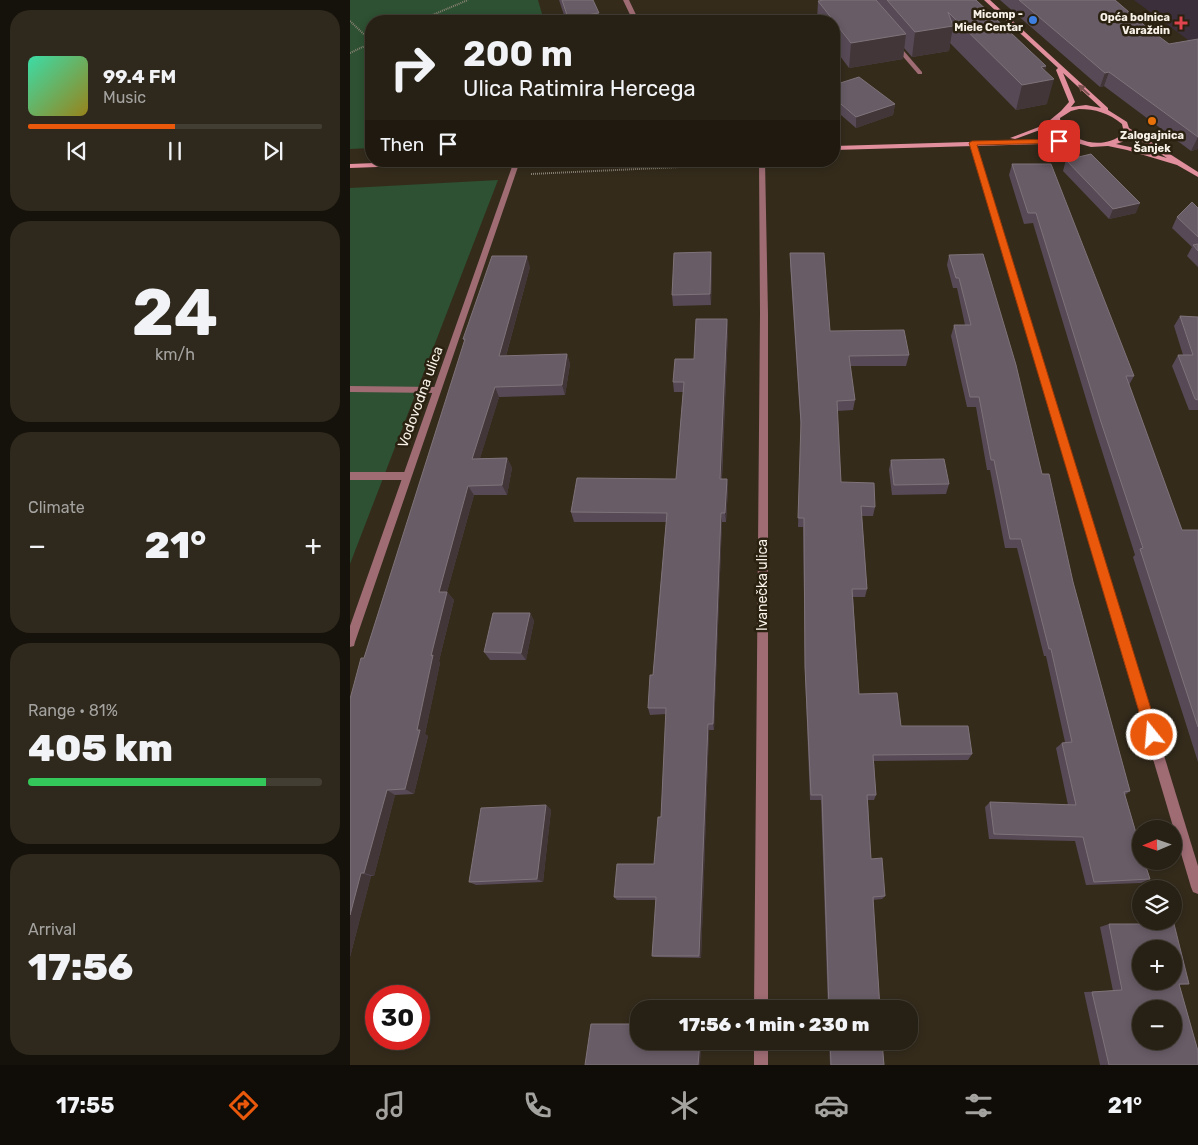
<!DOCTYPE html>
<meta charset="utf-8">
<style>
:root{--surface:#272014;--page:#2f281d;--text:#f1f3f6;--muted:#a4a3a0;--line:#433e34;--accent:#ea580c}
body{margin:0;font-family:Rubik,sans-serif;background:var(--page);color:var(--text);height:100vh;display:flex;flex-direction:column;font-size:19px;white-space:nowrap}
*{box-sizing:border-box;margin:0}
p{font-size:16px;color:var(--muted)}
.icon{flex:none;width:28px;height:28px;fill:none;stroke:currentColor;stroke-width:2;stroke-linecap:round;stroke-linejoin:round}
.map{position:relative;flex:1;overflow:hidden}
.sheet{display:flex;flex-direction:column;gap:10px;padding:10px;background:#15120b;width:350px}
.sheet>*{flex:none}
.banner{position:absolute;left:15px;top:15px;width:475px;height:152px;border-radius:20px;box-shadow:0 2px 8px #0003,0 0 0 1px var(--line);background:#272014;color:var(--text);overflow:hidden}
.needle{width:32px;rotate:268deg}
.buttons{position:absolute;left:782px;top:820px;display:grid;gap:10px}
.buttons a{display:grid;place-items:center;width:50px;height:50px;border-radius:50%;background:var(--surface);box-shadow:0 2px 8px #0003,0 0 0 1px var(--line);font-size:25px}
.speed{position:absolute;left:15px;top:985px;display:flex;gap:10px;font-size:25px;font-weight:700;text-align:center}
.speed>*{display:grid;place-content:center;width:65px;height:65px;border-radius:50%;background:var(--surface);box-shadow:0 2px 8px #0003,0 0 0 1px var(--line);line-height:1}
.speed .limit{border:8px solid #d22;background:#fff;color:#111}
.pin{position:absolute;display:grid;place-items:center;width:42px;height:42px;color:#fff;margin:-21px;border-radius:10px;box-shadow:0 2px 8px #0006}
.me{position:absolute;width:55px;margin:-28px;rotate:343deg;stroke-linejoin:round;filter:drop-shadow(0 0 4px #0008)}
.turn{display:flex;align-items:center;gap:18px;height:105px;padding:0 15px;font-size:22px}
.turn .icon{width:65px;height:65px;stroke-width:2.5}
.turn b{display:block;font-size:35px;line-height:42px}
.then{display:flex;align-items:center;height:48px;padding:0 15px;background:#0003;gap:10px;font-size:19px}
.big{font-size:38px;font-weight:800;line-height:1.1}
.sheet .widget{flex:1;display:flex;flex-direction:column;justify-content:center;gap:8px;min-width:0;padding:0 18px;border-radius:20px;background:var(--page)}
.sheet .dial{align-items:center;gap:0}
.dial b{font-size:65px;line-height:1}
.song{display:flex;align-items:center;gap:15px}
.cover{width:60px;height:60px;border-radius:8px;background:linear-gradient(135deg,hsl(160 70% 55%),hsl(50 70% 35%))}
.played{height:5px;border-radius:2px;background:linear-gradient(90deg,var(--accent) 50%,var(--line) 50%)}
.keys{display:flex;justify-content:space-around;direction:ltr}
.heat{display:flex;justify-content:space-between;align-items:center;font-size:28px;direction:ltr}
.charge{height:8px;border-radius:4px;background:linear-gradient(90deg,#34c759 81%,var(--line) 0)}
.trip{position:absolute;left:280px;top:1000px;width:288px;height:50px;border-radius:20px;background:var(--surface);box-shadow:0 2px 8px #0003,0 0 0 1px var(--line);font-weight:800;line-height:50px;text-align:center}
.dock{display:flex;height:80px;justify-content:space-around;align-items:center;background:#100d08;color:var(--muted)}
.dock .icon{width:35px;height:35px}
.dock .active{color:var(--accent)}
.dock b{font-size:22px;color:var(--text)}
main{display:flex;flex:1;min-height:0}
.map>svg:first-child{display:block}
.medical{fill:#3c2f3c}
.green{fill:#2d5132}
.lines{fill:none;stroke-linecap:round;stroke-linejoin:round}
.path{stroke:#8b8376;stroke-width:2;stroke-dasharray:1 1;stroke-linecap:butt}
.lane{fill:#9f6c74;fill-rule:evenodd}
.street{fill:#9f6c74;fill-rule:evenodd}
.secondary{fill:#e18e9d;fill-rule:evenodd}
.wall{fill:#574a56}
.shaded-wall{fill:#423638}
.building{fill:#685c66;stroke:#7f737a;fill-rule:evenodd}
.oneway{fill:#7c5250}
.route{fill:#ea580c;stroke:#983908}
.shop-dot{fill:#3f7fe0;stroke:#2a2111;stroke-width:2}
.health-dot{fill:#e0444e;stroke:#2a2111;stroke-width:2}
.food-dot{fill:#e8710a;stroke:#2a2111;stroke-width:2}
.labels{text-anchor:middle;stroke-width:5;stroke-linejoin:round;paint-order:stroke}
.far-poi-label{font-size:11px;font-weight:bold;fill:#f8f2e8;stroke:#2a2111;text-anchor:end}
.street-label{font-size:14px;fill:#f8f2e8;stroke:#2a2111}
</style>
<main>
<section class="sheet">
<div class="widget">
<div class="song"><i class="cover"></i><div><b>99.4 FM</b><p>Music</p></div></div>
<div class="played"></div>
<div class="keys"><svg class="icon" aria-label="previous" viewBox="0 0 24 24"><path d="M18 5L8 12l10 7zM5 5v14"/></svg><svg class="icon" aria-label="pause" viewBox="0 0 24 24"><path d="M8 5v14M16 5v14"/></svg><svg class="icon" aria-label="next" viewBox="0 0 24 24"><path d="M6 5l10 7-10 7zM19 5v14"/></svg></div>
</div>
<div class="widget dial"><b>24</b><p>km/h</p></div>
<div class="widget"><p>Climate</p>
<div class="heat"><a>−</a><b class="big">21°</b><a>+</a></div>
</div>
<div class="widget"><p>Range · 81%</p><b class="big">405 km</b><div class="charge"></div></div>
<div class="widget"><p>Arrival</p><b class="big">17:56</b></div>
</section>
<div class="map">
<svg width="848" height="1065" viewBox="0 0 848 1065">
<rect width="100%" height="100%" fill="#342b1b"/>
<polygon class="medical" points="784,0 848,0 848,48 845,45"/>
<g class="green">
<polygon points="0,0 188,0 194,21 21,21 21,148 0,149"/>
<polygon points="148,180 0,564 0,188"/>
</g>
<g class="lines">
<g class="path">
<polyline points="0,21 21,41"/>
<polyline points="68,21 118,0"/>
<polyline points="0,53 21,43"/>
<polyline points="431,163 467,161"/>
<polyline points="181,174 394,164"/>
</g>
<g class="lane">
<polygon points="480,17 483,19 482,20 458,21"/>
<polygon points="543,43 547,43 572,72 572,74 568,74 543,45"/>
<polygon points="0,386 87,387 91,390 87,393 0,392"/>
<polygon points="0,472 56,472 61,476 56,480 0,480"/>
</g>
<g class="street">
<polygon points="273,0 279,0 289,21 283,21"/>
<polygon points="623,141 626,143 848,866 848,894 843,892 841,887 620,143"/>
<polygon points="164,161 170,161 5,642 4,646 0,647 0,626"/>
<polygon points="409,161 415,161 418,314 418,1009 404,1009 410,314"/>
<rect x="404" y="1041" width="14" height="24"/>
</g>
<g class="secondary">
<path d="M634,0H640L758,108V110L777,122L779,128L848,172V177L827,165L777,150L758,146L741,147L727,143L484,150V146L719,139L706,128L704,122L698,127L665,139L660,138L694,125L711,111L719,102L706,70L708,68ZM713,73L751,108L736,105L721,107L725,102ZM729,109C745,109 759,113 772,124L774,133C754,150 728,143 711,127L710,118L721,111ZM780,134L817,158L780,147L766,144L772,142Z"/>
<polygon points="74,161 140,161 137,163 0,168 0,164"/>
</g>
</g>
<g class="wall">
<polygon points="209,0 243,0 250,21 216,21"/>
<polygon points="474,0 626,0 696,66 695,70 697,104 666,110 600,43 599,51 562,57 554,48 553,59 499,68 484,48 484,21 467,21 468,1"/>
<polygon points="650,0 765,0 794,25 819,44 848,39 848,149 841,151 754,86 750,87"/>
<polygon points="484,85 545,104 543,115 506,128 484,109"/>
<polygon points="716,160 786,213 759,219 713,171"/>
<polygon points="662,164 784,376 779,385 832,530 848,530 848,762 783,557 785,555 746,432 683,223 674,224 659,175"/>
<polygon points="848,208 848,267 837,256 842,247 822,228 827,217"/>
<polygon points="440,253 480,331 559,355 556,366 500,366 505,400 503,410 487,411 491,482 525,507 523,516 512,516 517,589 515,597 503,597 509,694 551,726 622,754 618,760 524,761 526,795 524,800 518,800 521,859 535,896 532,899 523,900 530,1009 478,1009 471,800 460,800 455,674 453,527 448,527 451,432 440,263"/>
<polygon points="599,255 692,474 723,582 780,791 775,795 800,879 791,883 736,885 725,841 639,839 635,807 640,802 718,805 706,748 712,743 715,742 696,656 694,656 667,548 655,548 640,470 637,470 626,407 617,407 601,336 604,325 615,325 607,288 603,288 597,265"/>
<polygon points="362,263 361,305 323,306 322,295"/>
<polygon points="180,267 156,356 217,354 220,364 215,395 149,397 130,458 157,458 162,468 157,495 124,495 97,592 104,600 89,661 90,663 75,734 78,736 64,794 45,795 24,876 21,876 0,957 0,699 14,658 115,342 113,339"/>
<polygon points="830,316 848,317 848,410 839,410 822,366 828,355 833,355 824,326"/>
<polygon points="377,319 378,330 372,479 377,479 378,488 376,522 372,522 364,730 359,730 351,958 305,957 302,956 306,900 267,900 264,897 304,864 311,817 316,714 300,715 298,708 303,675 316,522 224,522 221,512 326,479 333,392 324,392 323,382 344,359"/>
<polygon points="541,460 599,484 596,494 542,495 539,470"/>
<polygon points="180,613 184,621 176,660 140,660 134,652"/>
<polygon points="196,805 201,810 193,882 126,885 119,882"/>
<polygon points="759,924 839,984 829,985 848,1065 750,1065 734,992 763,991 750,927"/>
<polygon points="479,1041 532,1041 534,1065 480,1065"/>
</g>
<g class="shaded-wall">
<polygon points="249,13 250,21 219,21 218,18"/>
<polygon points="603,26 599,51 562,57 565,32"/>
<polygon points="556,34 553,59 499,68 501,43"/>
<polygon points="696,66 692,81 704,79 697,104 666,110 672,85 691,67"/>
<polygon points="759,72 754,86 750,87 755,73"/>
<polygon points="545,104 543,115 506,128 506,117"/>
<polygon points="848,137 848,149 841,151"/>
<polygon points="790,203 786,213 759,219 763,209"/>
<polygon points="361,252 362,263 361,305 360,294"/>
<polygon points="177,256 180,267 153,366 149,356"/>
<polygon points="377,319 378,330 371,488 370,479"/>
<polygon points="217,354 220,364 215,395 212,385"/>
<polygon points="145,387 149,397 127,468 122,459"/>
<polygon points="157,458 162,468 157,495 152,485"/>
<polygon points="377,479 378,488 376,522 375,513"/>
<polygon points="118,486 124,495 97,592 104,600 89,661 90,663 75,734 78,736 64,794 55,789 81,656 89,592"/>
<polygon points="371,513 372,522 364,730 363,724"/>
<polygon points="180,613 184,621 176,660 171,653"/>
<polygon points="358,724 359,730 351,958 349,956"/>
<polygon points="37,790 45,795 24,876 14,873"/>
<polygon points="196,805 201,810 193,882 187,879"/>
<polygon points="11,873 21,876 0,957 0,915"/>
<polygon points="350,1041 352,1041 350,1065 348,1065"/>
</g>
<g class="building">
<polygon points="212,0 243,0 249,13 218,18"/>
<polygon points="474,0 526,0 556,34 501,43 468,1"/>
<polygon points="537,0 626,0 696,66 691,67 704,79 672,85 598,12 603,26 565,32"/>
<polygon points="669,0 765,0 794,25 819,44 848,39 848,137 759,72 755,73"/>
<polygon points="509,77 545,104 506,117 484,98 484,85"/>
<polygon points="741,154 790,203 763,209 716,160"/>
<polygon points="662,164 701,164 784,376 776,376 832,530 848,530 848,727 790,549 793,548 751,422 686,213 678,213"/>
<polygon points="842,202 848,208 848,237 827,217"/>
<polygon points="848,244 848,251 843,245"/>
<polygon points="361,252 360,294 322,295 324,253"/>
<polygon points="440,253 474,253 480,331 554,330 559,355 499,356 505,400 487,401 491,482 524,483 525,507 511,506 517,589 502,589 509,694 547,693 551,726 618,726 622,754 523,755 526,795 517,795 521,859 532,858 535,896 523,897 530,1009 479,1009 472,795 461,795 455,667 454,518 448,518 451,422"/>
<polygon points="633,254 666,365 692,474 699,474 723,582 780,791 774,792 791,850 791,861 794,861 800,879 744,882 733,837 644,834 640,802 726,805 712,743 722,742 701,649 699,649 671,539 660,539 644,460 641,460 629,397 620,397 604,325 621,325 609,278 606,278 599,255"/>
<polygon points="142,256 177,256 149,356 217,354 212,385 145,387 122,459 157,458 152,485 118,486 89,592 97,592 81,656 83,655 67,730 70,730 55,789 37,790 14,873 11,873 0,915 0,699 11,658 14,658 115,339 113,339"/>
<polygon points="830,316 848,317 848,400 845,399 828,355 843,355"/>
<polygon points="346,319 377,319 370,479 377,479 375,513 371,513 363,724 358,724 349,956 302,956 306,897 264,897 267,864 304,864 308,817 311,817 316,708 298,708 300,675 303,675 317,513 221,512 227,478 326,479 334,382 323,382 325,359 344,359"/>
<polygon points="594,459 599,484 544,485 541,460"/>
<polygon points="143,613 180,613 171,653 134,652"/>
<polygon points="196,805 187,879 119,882 131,808"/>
<path d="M759,924H824L839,984H829L848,1051V1065H759L742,992L772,990ZM791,949H824V981H791ZM791,1009H824V1041H791Z"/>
<polygon points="241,1024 289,1024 289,1041 350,1041 348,1065 235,1065"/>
<polygon points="480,1041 532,1041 534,1065 481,1065"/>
</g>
<defs><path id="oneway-solid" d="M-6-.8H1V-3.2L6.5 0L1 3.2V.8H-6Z" transform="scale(1.25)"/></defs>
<use class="oneway" href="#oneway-solid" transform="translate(734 90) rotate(-137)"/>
<polygon class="route" points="709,139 713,141 712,143 627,145 809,735 807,740 802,742 798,740 796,735 619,143 622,141"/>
<circle class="shop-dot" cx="683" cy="20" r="5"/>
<path class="health-dot" d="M828.5 15.5h5v5h5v5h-5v5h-5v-5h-5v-5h5z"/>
<circle class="food-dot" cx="802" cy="121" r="5"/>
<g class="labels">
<g class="far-poi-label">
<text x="673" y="18">Micomp -<tspan x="673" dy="13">Miele Centar</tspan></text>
<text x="820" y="21">Opća bolnica<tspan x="820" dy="13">Varaždin</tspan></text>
<text x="802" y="139" text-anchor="middle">Zalogajnica<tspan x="802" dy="13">Šanjek</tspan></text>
</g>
<g class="street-label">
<text transform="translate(70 397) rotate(-70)" y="5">Vodovodna ulica</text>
<text transform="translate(412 585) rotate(-90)" y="5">Ivanečka ulica</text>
</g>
</g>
</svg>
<div class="buttons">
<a><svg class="needle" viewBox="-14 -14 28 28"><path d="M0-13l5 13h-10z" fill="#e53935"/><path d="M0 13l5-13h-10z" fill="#a4a3a0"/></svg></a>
<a><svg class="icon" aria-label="layers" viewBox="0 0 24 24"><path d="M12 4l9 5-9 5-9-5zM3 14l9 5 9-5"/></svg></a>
<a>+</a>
<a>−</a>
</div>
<div class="speed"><div class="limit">30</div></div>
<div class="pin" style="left:709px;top:141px;background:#d93025"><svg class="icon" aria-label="arrive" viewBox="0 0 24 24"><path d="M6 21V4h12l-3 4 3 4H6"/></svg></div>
<svg class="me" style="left:802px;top:735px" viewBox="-20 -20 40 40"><circle r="17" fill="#ea580c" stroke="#fff" stroke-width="3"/><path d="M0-11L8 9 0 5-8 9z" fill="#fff"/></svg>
<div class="trip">17:56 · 1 min · 230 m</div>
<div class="banner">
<div class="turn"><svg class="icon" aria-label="right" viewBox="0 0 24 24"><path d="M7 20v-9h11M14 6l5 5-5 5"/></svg><div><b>200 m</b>Ulica Ratimira Hercega</div></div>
<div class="then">Then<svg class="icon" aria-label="arrive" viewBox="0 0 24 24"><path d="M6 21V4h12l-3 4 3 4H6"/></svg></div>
</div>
</div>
</main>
<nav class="dock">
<b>17:55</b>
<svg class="icon active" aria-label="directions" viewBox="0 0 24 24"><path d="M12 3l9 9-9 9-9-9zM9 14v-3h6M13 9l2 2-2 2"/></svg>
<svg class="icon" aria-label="music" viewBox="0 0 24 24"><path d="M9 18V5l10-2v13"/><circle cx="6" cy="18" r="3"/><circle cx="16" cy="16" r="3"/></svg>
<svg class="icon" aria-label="phone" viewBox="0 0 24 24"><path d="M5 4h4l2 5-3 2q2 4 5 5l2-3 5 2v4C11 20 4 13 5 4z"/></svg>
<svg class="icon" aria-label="climate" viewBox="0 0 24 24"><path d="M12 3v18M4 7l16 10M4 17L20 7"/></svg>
<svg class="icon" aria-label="car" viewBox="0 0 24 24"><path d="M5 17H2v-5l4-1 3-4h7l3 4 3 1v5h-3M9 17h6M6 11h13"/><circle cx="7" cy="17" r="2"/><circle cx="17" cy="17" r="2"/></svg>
<svg class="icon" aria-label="filters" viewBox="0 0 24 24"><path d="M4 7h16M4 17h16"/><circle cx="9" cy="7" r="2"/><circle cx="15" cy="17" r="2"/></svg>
<b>21°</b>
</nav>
